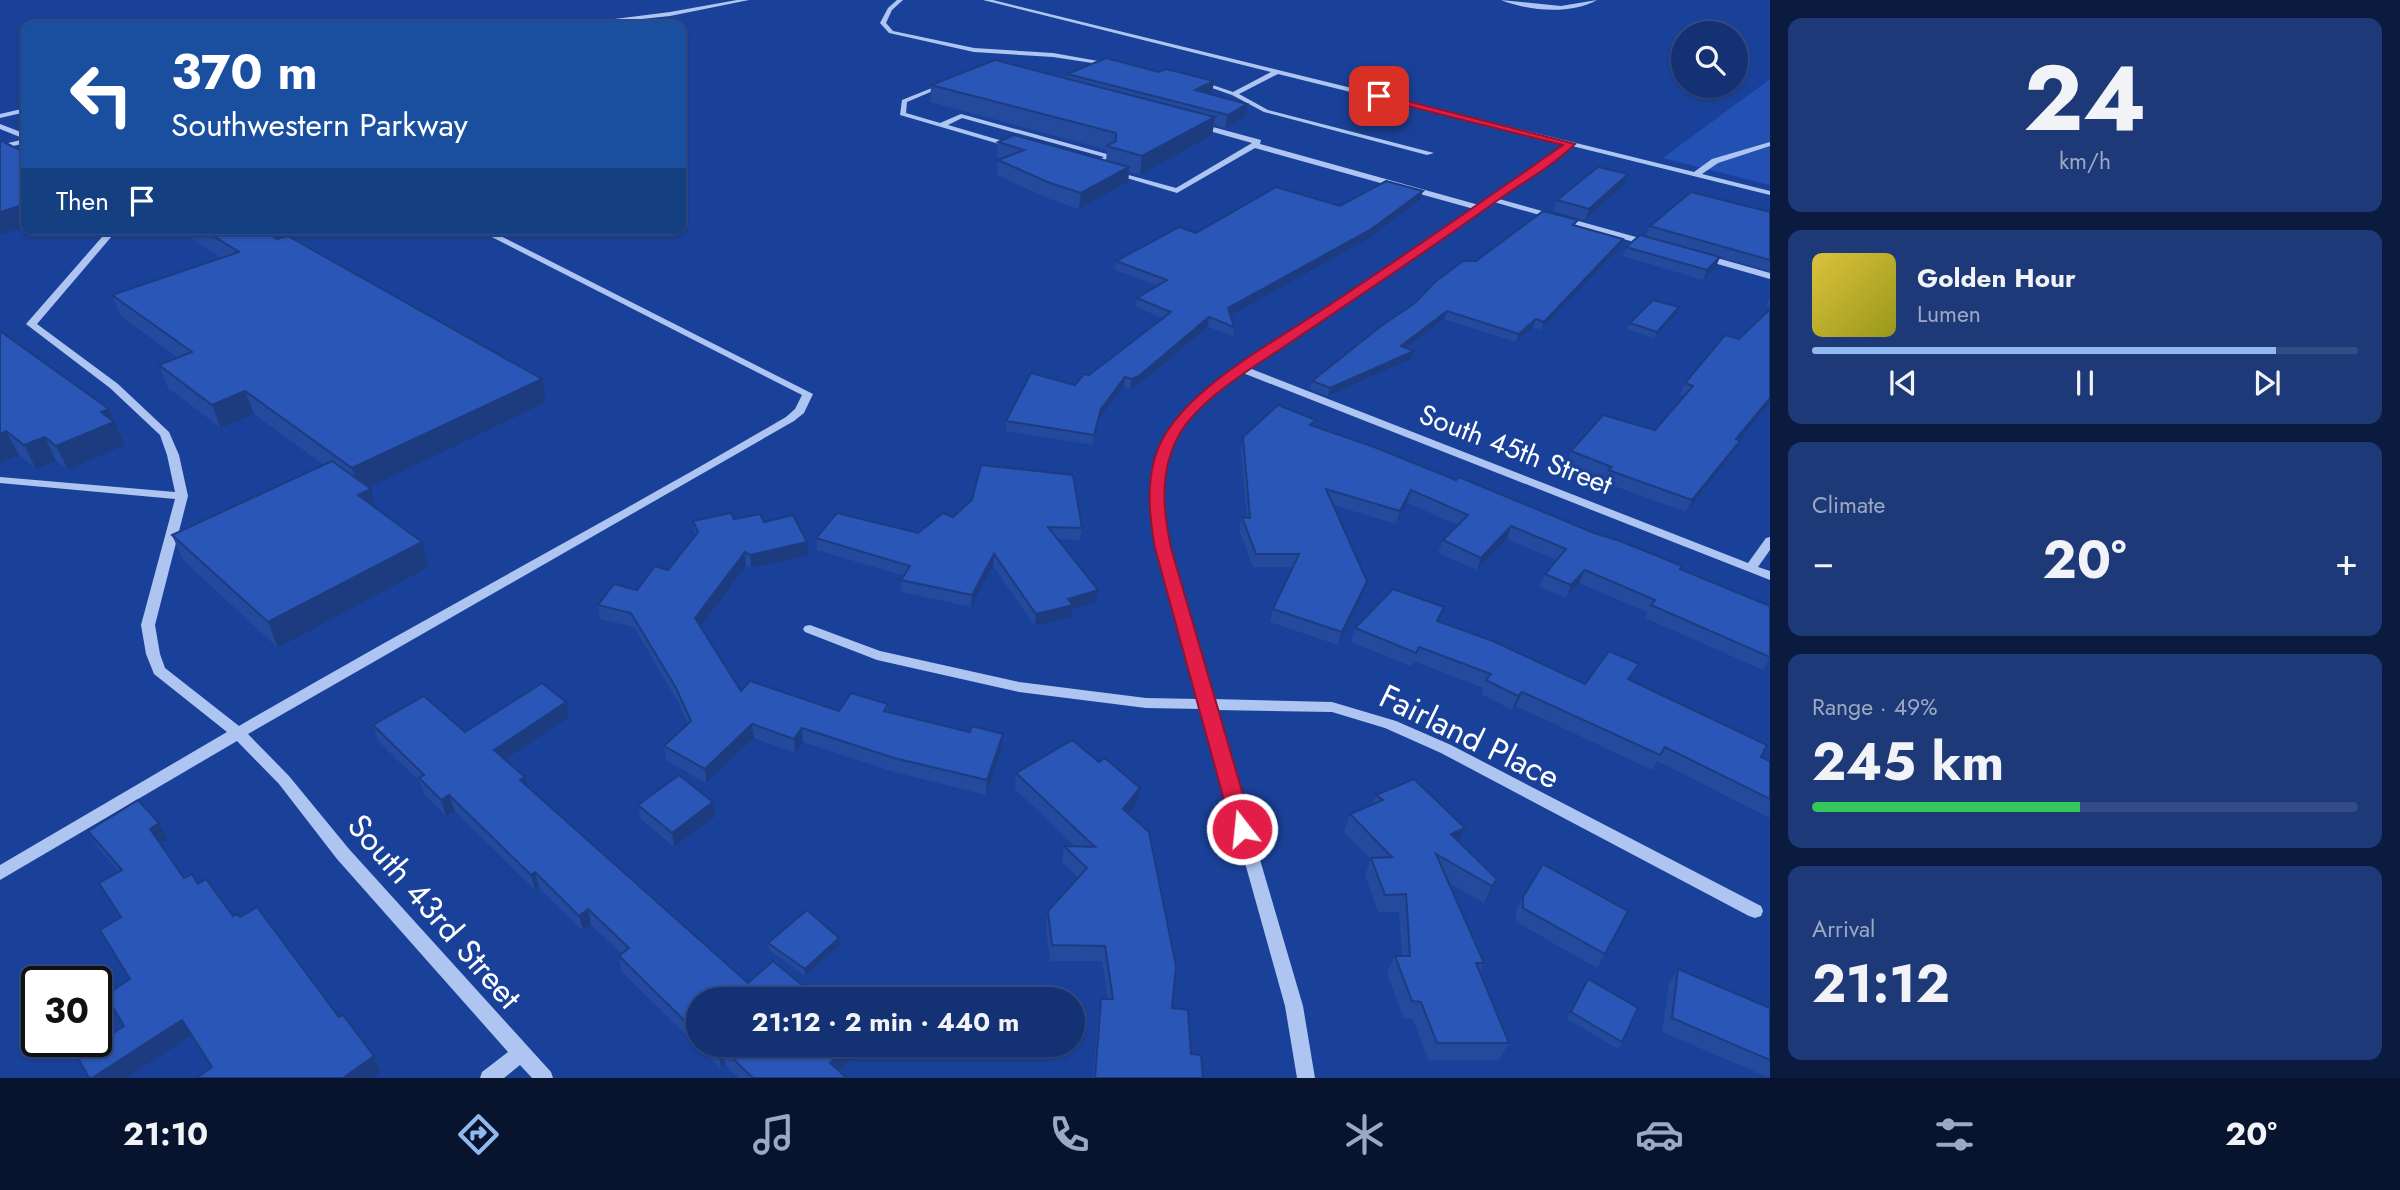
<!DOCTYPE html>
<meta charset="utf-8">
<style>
:root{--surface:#143173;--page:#1d3978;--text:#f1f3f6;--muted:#9da9c4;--line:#334c85;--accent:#90b9f0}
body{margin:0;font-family:Jost,sans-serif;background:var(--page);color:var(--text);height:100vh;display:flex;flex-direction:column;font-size:26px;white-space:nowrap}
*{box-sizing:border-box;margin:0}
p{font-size:23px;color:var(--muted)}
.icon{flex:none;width:38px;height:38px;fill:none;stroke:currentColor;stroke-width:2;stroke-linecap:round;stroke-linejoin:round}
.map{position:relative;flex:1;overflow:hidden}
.side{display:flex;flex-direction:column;gap:18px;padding:18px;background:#0b1b3f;width:630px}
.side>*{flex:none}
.hud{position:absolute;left:21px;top:21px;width:665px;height:214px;border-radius:14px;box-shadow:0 2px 5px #0004,0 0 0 2px var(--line);background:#1a4fa0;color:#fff;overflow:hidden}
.fabs{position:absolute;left:1671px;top:21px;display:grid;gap:14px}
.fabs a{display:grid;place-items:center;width:77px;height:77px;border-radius:50%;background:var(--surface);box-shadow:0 2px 5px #0004,0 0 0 2px var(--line);font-size:35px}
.speed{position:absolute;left:21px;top:966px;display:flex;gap:14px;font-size:35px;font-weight:700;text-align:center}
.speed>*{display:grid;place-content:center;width:91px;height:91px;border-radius:50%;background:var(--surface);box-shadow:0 2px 5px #0004,0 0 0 2px var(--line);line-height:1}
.speed .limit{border:4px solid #111;border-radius:10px;background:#fff;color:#111}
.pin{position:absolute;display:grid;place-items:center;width:60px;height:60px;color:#fff;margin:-30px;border-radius:14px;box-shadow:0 4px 10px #0006}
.me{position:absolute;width:77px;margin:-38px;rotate:344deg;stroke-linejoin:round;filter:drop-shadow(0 0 5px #0008)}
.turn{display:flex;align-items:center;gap:24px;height:147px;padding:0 35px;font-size:32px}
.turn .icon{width:91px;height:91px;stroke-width:2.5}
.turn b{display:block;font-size:49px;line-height:60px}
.then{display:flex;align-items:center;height:66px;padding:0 35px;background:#0003;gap:14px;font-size:26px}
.big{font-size:52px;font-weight:700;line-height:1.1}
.side .card{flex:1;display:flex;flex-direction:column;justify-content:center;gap:10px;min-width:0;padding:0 24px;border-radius:14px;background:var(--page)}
.side .dial{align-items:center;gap:0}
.dial b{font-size:91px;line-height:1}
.song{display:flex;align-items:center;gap:21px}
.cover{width:84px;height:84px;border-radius:10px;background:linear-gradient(135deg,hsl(50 70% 55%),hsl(60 70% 35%))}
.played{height:7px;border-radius:4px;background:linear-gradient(90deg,var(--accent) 85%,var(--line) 85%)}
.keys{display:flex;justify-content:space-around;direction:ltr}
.heat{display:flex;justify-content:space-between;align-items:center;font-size:38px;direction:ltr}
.charge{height:10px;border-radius:5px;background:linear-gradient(90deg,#34c759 49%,var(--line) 0)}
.trip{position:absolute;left:686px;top:987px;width:399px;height:70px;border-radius:35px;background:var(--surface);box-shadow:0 2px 5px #0004,0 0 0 2px var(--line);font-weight:700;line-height:70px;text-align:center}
.dock{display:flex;height:112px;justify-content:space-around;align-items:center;background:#08142e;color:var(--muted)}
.dock .icon{width:49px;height:49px}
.dock .current{color:var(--accent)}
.dock b{font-size:32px;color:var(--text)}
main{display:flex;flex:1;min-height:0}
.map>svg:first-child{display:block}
.green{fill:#2351b3}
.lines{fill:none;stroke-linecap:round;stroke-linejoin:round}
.minor{fill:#afc5f1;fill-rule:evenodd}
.wall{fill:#234a9d}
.shaded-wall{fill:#1d3c80}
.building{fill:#2956b7;stroke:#1d3c80;stroke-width:2}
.route{fill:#e11d48;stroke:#92132f;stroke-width:2}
.labels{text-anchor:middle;stroke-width:7;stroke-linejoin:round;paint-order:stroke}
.street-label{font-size:28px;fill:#fff;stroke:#1a4199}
.near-street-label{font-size:33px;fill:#fff;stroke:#1a4199}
</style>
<main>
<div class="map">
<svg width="1770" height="1078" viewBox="0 0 1770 1078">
<rect width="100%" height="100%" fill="#1a4199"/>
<polygon class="green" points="1770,79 1770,185 1663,158"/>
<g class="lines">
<g class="minor">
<polygon points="737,0 749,0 670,16 575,26 559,26 670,12"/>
<polygon points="897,0 903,0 892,10 886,23 893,31 974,48 1053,53 1115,64 1112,66 1053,57 974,52 889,33 880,23 888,8"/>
<path d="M983,0H993L1694,172L1712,159L1770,142V146L1718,163L1702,174L1770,191V195L1572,146L1499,199L1654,242V246H1648L1494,202L1346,304L1249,368L1748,563L1766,538L1770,537V550L1758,567L1770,571V580L1243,373C1219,390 1193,409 1177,435C1146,488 1171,553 1186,607C1195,638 1204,668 1213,699L1332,702L1396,721L1451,745L1761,906L1763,911L1761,916L1755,918L1749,916L1441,753L1385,728L1332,712L1216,710L1303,1006L1315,1078H1297L1285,1006L1202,709L1146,708L1019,692L877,660L805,632L803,629L805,626L810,625L880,651L1019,682L1146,698L1199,699L1157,548L1152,519L1153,476L1160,449L1167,435L1181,415L1222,378L1474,209L1255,148L1177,193L1110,173L1114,171L1176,188L1252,143L1195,127V123H1198L1261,140L1260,144L1479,205L1564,145L1278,74L1239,94L1268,110L1434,153L1427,155L1264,112L1232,95L1195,82L1198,80L1233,92L1271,72Z"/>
<path d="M1501,0L1561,6L1597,0C1570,15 1528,11 1501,0Z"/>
<polygon points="942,84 947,85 907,102 906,113 940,123 961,114 1114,156 1100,164 1096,162 1104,157 962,118 948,125 1020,146 1013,148 900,115 902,100"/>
<polygon points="26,108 26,112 0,118 0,114"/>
<polygon points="0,124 26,134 26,143 0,149 0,145 25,139 0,129"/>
<path d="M109,229H118L37,324L118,384L169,432L179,455L188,496L155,625L160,654L165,668L239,726C420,620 605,523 786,417L795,409L802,395L476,229H487L813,394L804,413L794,421L248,734L289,776L349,849L551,1072L553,1078H532L520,1065L504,1078H480L482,1072L508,1052L337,859L279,784L237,741L0,880V865L227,732L154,674L146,654L141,625L175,499L0,483V477L175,492L167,455L160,435L110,388L26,324Z"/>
<polygon points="1703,254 1770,273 1770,279 1700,259 1700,255"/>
</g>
</g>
<g class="wall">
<polygon points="1159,72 1214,81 1212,94 1247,104 1245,117 1225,128 1214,125 1212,135 1140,175 1129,172 1128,182 1079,209 1049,199 997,175 998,160 1002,158 997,157 998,142 1106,160 1107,150 930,102 931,85 1067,78 1067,74"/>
<polygon points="1624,185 1585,220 1553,211 1557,200"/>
<polygon points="1420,200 1368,239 1230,315 1234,327 1233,336 1208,327 1137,386 1130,389 1124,386 1099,419 1093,445 1006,431 1006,421 1075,385 1162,318 1136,307 1137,298 1158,286 1115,270 1116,261 1196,233 1340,206"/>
<polygon points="1770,212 1770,271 1646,236 1650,226"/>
<polygon points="1576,226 1620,247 1541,330 1533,327 1516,342 1444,319 1406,348 1411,359 1328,396 1310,389 1312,381 1415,303 1476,261"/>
<polygon points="177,229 260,229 542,379 546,402 368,487 377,508 422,542 429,567 278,648 183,560 172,535 324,465 254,414 221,428 168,388 159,365 178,358 121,316 112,295 222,258"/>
<polygon points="1626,247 1716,267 1703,280 1623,256"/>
<polygon points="1770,297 1770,307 1766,306"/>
<polygon points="1679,307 1677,313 1654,338 1627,329 1630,323"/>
<polygon points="0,331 109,409 125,445 68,470 56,461 36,469 19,455 0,463"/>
<polygon points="1725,335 1740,441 1734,452 1686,512 1603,482 1605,478 1567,463 1571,451 1655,430 1684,396 1680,395 1685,383"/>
<polygon points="1314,427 1456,480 1681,569 1770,606 1770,658 1763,670 1645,618 1647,612 1579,583 1566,598 1539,587 1545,574 1556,560 1507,539 1477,570 1438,553 1443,540 1458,525 1407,503 1396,524 1333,505 1363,594 1338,645 1270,622 1273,609 1293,567 1253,567 1239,530 1242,517 1247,518 1241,449 1243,437"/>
<polygon points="953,517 1082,528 1080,540 1058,539 1096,602 1072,609 1071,617 1035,626 993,566 971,607 901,592 901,580 904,576 817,550 816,538 918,533"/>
<polygon points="734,519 764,522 808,556 751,568 746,566 701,627 741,691 839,711 888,704 888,712 970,732 1003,734 1002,748 986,795 894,772 803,742 795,753 754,738 706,783 666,760 664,746 688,724 678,702 634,627 600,619 598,605 637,590 668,570 695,536 693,521"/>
<polygon points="1439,621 1585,684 1630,680 1761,757 1770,761 1770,818 1657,761 1652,770 1516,706 1512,710 1481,694 1483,688 1414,661 1411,666 1351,642 1355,628"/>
<polygon points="569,717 506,760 527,786 748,983 819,999 698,999 698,1045 857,1045 857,1053 839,1071 847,1078 739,1078 725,1065 721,1069 622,972 619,956 622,954 591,925 583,931 539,888 535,890 455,811 446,816 424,794 420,782 378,741 373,725 465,732"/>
<polygon points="1016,773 1137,803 1128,814 1172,1008 1191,1054 1203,1078 1093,1078 1098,1014 1101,999 1108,999 1102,961 1050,961 1046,927 1048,911 1079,878 1062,862 1064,846 1076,847 1015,789"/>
<polygon points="1376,795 1459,841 1497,879 1489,897 1484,903 1449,883 1484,963 1480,972 1509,1043 1499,1060 1428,1060 1413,1019 1404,1019 1387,973 1395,956 1402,956 1399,912 1378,912 1365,875 1371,860 1344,832 1350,814 1372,805"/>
<polygon points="638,805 715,817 674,847 641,819"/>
<polygon points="159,823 168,839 160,844 184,878 198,884 339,1017 374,1056 381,1072 372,1078 196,1078 212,1067 191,1036 124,1026 130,979 121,917 119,872 97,846 88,831"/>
<polygon points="1523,897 1605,954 1597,968 1516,922 1516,911"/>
<polygon points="768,943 840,945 805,976 769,950"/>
<polygon points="1678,969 1770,1008 1770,1078 1662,1032 1669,983"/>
<polygon points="1588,979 1622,1042 1618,1049 1567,1019"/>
</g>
<g class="shaded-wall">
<polygon points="1214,81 1212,94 1195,90"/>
<polygon points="1247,104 1245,117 1225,128 1228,115"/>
<polygon points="1215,117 1212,135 1140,175 1142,156"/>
<polygon points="1129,167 1128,182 1079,209 1081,193"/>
<polygon points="1628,174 1624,185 1585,220 1589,209"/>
<polygon points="1423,191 1420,200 1368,239 1226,318 1228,308"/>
<polygon points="26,204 26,227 0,235 0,212"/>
<polygon points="1623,239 1620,247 1541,330 1544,322"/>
<polygon points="1720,257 1716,267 1703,280 1707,270"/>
<polygon points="1679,307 1677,313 1654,338 1657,332"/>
<polygon points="1447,311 1444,319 1398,354 1401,346"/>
<polygon points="1209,317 1208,327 1137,386 1130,389 1132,379"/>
<polygon points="1536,319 1533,327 1516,342 1519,334"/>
<polygon points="1414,351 1411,359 1328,396 1330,388"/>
<polygon points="1125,377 1124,386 1099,419 1093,445 1094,435 1101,409"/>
<polygon points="542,379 546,402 360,492 352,468"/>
<polygon points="245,391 254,414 221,428 212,405"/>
<polygon points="1770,398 1770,403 1730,451 1736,439"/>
<polygon points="109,409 125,445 68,470 56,446 101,412"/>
<polygon points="6,431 19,455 0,463 0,434"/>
<polygon points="45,437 56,461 36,469 24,445"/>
<polygon points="1740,441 1734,452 1686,512 1692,500"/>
<polygon points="371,489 378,514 358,495"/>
<polygon points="1411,490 1407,503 1396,524 1400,511"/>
<polygon points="1511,526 1507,539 1477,570 1481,558"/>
<polygon points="422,542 429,567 278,648 268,622"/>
<polygon points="807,542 808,556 751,568 750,555"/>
<polygon points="745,552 746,566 697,632 695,618"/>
<polygon points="994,554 993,566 971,607 972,595"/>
<polygon points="1585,570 1579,583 1566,598 1571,585"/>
<polygon points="1367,581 1363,594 1338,645 1342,632"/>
<polygon points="1098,590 1096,602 1072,609 1071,617 1035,626 1036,614 1068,599"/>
<polygon points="1522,692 1516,706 1512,710 1518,696"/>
<polygon points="566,702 569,717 498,765 494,750"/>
<polygon points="752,724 754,738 706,783 705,769"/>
<polygon points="802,728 803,742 795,753 794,739"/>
<polygon points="1003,734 1002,748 986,795 987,780"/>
<polygon points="525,777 529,793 520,780"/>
<polygon points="1140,788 1137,803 1120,824 1123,809"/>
<polygon points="449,795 455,811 446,816 441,800"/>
<polygon points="713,802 715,817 674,847 672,833"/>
<polygon points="159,823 168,839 158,845 150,829"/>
<polygon points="1465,828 1457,845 1451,834"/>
<polygon points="535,872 539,888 535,890 531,875"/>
<polygon points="1497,879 1489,897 1484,903 1492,886"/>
<polygon points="588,909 591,925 583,931 579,916"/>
<polygon points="839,938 840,945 805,976 805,969"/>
<polygon points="182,1020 191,1036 126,1078 92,1078"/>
<polygon points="849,1045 857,1045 857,1053 831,1078 830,1063"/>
<polygon points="723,1049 725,1065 721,1069 719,1054"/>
<polygon points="374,1056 381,1072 372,1078 343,1078"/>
</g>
<g class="building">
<polygon points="1106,58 1159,72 1166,69 1214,81 1195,90 1247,104 1228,115 1067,74"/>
<polygon points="995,60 1215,117 1142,156 1107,146 1116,141 1116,133 931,85"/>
<polygon points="1014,135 1129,167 1081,193 1050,183 998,160 1024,150 998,142"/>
<polygon points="0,141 2,141 26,153 26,204 0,212"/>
<polygon points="1598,167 1628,174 1589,209 1557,200"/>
<polygon points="1386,181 1423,191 1370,230 1228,308 1234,327 1209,317 1139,376 1132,379 1125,377 1101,409 1094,435 1006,421 1031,373 1075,385 1084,374 1089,375 1171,312 1137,298 1167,280 1116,261 1179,227 1196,233 1276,187 1340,206"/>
<polygon points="1691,192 1770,212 1770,260 1650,226"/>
<polygon points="1543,211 1578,220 1573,225 1623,239 1544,322 1536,319 1519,334 1447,311 1401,346 1414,351 1330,388 1312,381 1381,326 1415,303 1435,282 1463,261 1476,261"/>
<polygon points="202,229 260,229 277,239 288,236 542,379 352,468 245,391 212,405 159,365 192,352 112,295 239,252"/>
<polygon points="1640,235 1720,257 1707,270 1626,247"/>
<polygon points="1653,300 1679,307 1657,332 1630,323"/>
<polygon points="1770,309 1770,398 1736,439 1740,441 1692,500 1608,470 1612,467 1571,451 1603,415 1655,430 1693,386 1685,383 1725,335 1739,339"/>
<polygon points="0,331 109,409 101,412 114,422 56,446 45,437 24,445 6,431 0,434"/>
<polygon points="1278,405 1316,420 1310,425 1374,447 1456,480 1459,477 1594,533 1620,541 1682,566 1680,569 1770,606 1770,657 1651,605 1655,600 1585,570 1571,585 1545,574 1566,549 1511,526 1481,558 1443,540 1468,515 1411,490 1400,511 1326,489 1367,581 1342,632 1273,609 1299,554 1256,554 1242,517 1250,518 1243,437"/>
<polygon points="332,461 371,489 358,495 422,542 268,622 172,535"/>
<polygon points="981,465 1073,475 1082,528 1048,527 1098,590 1068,599 1073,605 1036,614 994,554 972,595 901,580 910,566 816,538 837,513 918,533 943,513 953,517 972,500"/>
<polygon points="731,513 734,519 760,514 764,522 793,515 807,542 750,555 745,552 695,618 741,691 750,681 839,711 851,693 888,704 884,711 970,732 972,726 1003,734 987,780 894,758 802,728 794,739 752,724 705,769 664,746 691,721 676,688 631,613 598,605 614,584 637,590 655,566 668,570 698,532 693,521"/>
<polygon points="1393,589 1444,607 1437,621 1493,641 1585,684 1609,651 1639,664 1628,679 1767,745 1761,757 1770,761 1770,799 1665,747 1660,755 1522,692 1518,696 1486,680 1491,674 1419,647 1416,653 1355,628"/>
<polygon points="542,683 566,702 494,750 525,777 520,780 748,983 773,961 819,999 698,999 698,1034 619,956 629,948 588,909 579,916 535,872 531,875 449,795 441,800 419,778 424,775 373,725 424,696 465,732"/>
<polygon points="1072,740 1099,762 1105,758 1140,788 1123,809 1149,832 1176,966 1172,1008 1188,1010 1191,1054 1201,1055 1203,1078 1095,1078 1101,999 1113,999 1105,946 1052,945 1048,911 1087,868 1064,846 1095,847 1016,773"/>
<polygon points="679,775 713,802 672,833 638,805"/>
<polygon points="1414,779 1465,828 1451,834 1497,879 1492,886 1436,854 1484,963 1476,963 1509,1043 1437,1043 1421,1002 1412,1001 1395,956 1410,956 1406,894 1385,895 1371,858 1392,857 1350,814 1383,800 1376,795"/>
<polygon points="138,800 159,823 150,829 184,878 192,874 198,884 206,879 233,916 237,914 240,917 257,907 339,1017 343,1015 374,1056 343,1078 196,1078 212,1067 182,1020 92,1078 89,1078 77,1056 124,1026 106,995 130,979 100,930 121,917 99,883 122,870 88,831"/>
<polygon points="1543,864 1628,911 1605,954 1523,908 1523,897"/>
<polygon points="807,910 839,938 805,969 768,943"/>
<polygon points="1678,969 1770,1008 1770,1060 1672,1018"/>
<polygon points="1588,979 1638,1008 1622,1042 1571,1012"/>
<polygon points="709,1045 849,1045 830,1063 847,1078 753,1078 723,1049 719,1054"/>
</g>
<path class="route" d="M1379,94L1575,144C1553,166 1523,182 1498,200C1429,250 1359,296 1288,344C1254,367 1200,398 1179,435C1159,471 1163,510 1171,548L1253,829L1250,835L1242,838L1235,835L1232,829L1155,548C1148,509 1144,465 1168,430C1201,380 1280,338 1331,304C1409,252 1486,199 1563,145L1376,98V95Z"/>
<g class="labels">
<g class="street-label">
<text transform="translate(1516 449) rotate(21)" y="10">South 45th Street</text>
</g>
<g class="near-street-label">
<text transform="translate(1470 736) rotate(26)" y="12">Fairland Place</text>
<text transform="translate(435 911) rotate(49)" y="12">South 43rd Street</text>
</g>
</g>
</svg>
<div class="fabs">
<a><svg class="icon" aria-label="search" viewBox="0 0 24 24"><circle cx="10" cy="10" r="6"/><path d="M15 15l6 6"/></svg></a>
</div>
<div class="speed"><div class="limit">30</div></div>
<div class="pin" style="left:1379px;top:96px;background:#d93025"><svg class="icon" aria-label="arrive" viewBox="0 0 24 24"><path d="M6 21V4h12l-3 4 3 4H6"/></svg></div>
<svg class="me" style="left:1242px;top:829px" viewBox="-20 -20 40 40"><circle r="17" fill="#e11d48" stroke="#fff" stroke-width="3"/><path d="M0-11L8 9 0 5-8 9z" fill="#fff"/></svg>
<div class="trip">21:12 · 2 min · 440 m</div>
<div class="hud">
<div class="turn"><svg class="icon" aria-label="left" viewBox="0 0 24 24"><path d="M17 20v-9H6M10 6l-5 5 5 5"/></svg><div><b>370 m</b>Southwestern Parkway</div></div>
<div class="then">Then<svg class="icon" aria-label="arrive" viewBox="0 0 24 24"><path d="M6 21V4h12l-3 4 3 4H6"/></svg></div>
</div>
</div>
<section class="side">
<div class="card dial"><b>24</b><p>km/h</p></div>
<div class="card">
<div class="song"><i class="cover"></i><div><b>Golden Hour</b><p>Lumen</p></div></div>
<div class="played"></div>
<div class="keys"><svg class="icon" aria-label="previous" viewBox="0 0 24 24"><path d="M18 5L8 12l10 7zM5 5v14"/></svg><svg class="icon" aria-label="pause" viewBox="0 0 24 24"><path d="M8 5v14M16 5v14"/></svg><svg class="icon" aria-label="next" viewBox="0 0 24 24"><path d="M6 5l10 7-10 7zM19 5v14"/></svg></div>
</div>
<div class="card"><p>Climate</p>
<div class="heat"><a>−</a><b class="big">20°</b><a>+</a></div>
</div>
<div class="card"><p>Range · 49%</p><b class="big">245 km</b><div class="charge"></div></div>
<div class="card"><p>Arrival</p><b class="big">21:12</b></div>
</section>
</main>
<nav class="dock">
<b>21:10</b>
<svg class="icon current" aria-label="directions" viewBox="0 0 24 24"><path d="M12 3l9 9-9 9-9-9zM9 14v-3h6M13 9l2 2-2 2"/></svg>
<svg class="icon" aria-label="music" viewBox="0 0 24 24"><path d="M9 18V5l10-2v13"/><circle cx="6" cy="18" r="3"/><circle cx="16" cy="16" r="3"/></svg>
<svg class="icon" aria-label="phone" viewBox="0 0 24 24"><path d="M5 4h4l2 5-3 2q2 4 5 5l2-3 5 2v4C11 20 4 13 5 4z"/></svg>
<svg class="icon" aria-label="climate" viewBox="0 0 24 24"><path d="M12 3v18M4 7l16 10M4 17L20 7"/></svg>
<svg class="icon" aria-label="car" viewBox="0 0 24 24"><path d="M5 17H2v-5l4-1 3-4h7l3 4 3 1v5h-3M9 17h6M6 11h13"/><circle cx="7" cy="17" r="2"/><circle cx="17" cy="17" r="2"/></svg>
<svg class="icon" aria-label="filters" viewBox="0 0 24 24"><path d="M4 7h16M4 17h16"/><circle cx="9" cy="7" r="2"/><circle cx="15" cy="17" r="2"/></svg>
<b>20°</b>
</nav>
